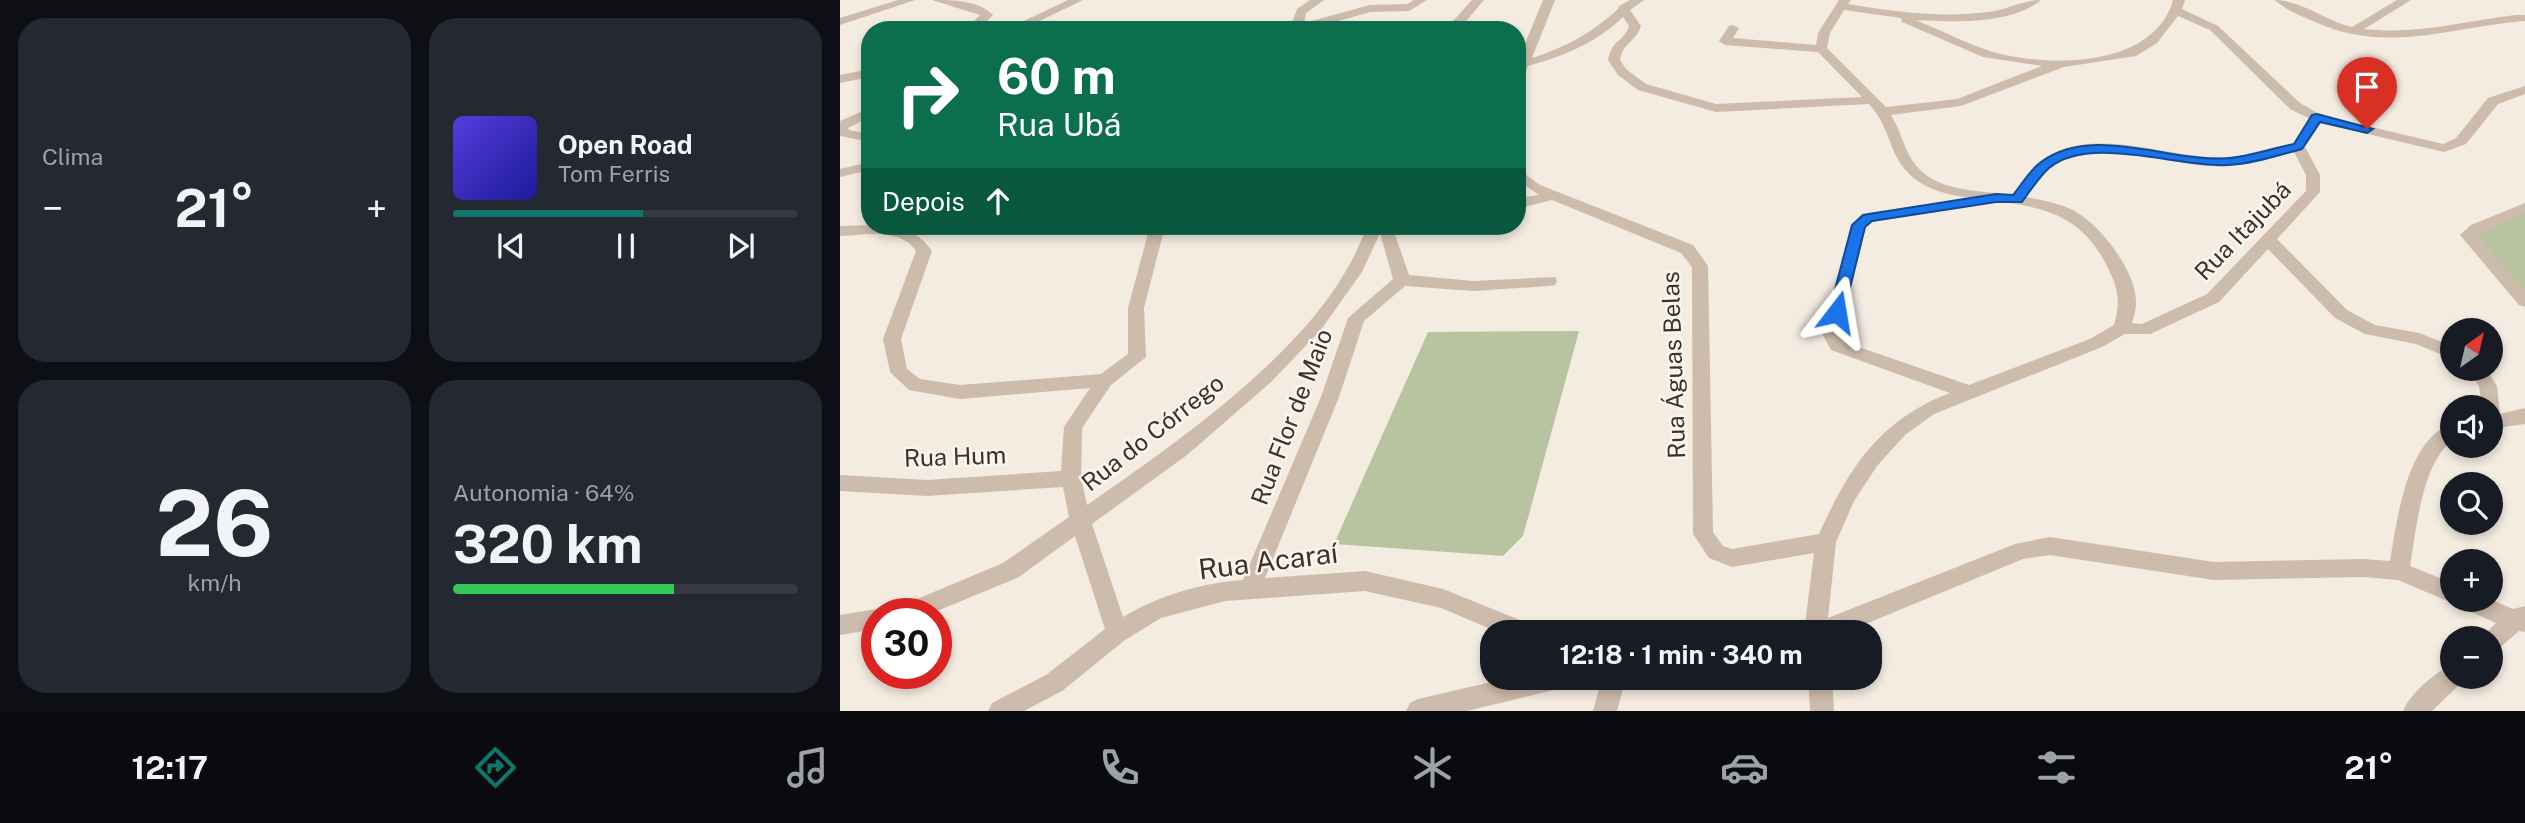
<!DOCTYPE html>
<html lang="pt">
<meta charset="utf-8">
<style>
:root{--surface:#171b24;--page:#242831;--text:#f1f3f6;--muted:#9ea1a6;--line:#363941;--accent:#0f766e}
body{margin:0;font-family:"Public Sans",sans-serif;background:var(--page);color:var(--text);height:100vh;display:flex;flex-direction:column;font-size:26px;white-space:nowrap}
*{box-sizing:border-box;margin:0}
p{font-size:23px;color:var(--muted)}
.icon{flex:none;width:38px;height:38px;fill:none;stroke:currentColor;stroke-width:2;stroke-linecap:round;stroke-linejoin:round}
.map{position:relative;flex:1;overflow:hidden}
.panel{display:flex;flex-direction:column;gap:18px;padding:18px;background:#0d0f14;width:840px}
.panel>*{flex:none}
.guide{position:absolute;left:21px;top:21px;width:665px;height:214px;border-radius:28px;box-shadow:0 4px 10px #0003;background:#0b6e4f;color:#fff;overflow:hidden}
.needle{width:46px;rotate:34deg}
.fabs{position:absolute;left:1600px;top:318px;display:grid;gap:14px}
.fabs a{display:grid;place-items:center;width:63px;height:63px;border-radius:50%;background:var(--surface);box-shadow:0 4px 10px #0003;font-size:35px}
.speed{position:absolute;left:21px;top:598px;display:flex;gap:14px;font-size:35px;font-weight:700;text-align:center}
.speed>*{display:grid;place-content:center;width:91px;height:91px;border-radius:50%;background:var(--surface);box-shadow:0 4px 10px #0003;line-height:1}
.speed .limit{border:10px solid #d22;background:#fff;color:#111}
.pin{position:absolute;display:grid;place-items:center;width:60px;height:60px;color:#fff;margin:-72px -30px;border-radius:50% 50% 50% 0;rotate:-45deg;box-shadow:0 0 7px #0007}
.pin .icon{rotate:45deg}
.me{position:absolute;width:77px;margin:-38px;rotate:14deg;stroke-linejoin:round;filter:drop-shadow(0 0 5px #0008)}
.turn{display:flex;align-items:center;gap:24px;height:147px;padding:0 21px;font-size:32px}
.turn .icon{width:91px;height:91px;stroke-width:2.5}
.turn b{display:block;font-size:49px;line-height:60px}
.then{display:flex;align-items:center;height:66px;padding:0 21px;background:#0003;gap:14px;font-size:26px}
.big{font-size:52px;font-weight:700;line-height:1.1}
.panel .widget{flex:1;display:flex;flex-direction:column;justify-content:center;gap:10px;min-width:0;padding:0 24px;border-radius:28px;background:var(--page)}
.panel .dial{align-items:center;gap:0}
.dial b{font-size:91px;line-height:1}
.song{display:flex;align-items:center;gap:21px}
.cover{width:84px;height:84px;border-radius:10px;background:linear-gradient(135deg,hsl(250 70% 55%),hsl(240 70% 35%))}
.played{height:7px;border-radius:4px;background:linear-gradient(90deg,var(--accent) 55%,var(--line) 55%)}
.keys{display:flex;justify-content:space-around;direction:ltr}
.heat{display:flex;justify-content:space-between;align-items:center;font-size:38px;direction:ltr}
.charge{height:10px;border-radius:5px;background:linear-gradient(90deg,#34c759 64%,var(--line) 0)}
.panel .tiles{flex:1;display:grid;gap:18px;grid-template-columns:repeat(2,1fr)}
.trip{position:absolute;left:640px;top:620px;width:402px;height:70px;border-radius:28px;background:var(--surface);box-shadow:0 4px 10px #0003;font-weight:700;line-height:70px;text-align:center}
.tab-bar{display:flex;height:112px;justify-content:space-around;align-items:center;background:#090b0e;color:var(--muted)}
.tab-bar .icon{width:49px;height:49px}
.tab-bar .on{color:var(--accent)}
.tab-bar b{font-size:32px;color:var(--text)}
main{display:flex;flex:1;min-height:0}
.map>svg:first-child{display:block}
.green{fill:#b8c4a0}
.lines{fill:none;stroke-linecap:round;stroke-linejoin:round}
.minor{fill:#cdbbac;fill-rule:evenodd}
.route{fill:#1a73e8;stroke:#114b97;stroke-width:2}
.labels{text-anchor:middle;stroke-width:5;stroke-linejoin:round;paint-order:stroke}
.street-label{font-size:24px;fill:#3b302b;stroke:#fbf5ee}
.near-street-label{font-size:28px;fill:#3b302b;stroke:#fbf5ee}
</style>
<main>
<section class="panel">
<div class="tiles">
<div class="widget"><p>Clima</p>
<div class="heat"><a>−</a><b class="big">21°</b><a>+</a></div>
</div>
<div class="widget">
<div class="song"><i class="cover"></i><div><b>Open Road</b><p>Tom Ferris</p></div></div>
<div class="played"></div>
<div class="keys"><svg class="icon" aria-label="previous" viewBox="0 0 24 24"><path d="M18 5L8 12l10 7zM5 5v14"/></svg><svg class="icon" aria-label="pause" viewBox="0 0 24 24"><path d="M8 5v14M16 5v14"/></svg><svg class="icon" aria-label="next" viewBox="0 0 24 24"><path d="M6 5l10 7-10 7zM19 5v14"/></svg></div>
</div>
<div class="widget dial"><b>26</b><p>km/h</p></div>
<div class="widget"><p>Autonomia · 64%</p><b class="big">320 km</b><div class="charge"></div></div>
</div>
</section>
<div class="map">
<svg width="1685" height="711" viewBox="0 0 1685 711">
<rect width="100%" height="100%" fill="#f4ebe1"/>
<g class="green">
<polygon points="1685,210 1685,298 1633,232"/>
<polygon points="739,331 683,536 663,556 494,544 588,332"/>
</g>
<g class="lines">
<g class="minor">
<polygon points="58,0 75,0 0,25 0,18"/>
<path d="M92,0C113,0 138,0 153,15L138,30H125L140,15Z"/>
<polygon points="228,0 243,0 181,30 165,30"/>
<polygon points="470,0 484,0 466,13 464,23 530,5 567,4 574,0 587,0 569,11 530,12 467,30 422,30 452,23 457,9"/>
<polygon points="632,0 644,0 622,26 622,30 604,27 598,30 582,30 598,21 613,21"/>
<path d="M703,0H715L692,58C726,47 752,33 778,9L779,6L790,0H804L790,10L801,26C796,42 783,42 780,60L786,69L806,84L876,104L1022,97L978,52L885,45L879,41L889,26L893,25L899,28L893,38L976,45L978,33L999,0H1011L1008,4C1054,12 1102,18 1148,12C1167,10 1182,0 1201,0C1171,25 1112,22 1076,20C1100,30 1125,43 1150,51C1205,68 1314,69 1333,0H1345L1342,9L1378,26L1460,103L1481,115L1603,144L1616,138L1648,98L1685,86V94L1658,104L1626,144L1604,152L1481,123L1465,147L1480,175V192L1437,239L1507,310L1535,325L1579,333L1612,346V359L1576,344L1525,334L1495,318L1428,249L1379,302L1310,334H1285L1262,347L1094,414L1065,435L1037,466L1014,501L996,542L988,618L1175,544L1210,537L1374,562L1523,559L1550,561C1557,520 1567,438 1612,424V441C1582,463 1576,531 1570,566L1612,583V600L1650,599L1673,609L1685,606V632L1679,631L1658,649L1650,652V639H1640L1656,623L1620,607L1617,601L1612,603L1558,580L1523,577L1374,580L1210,555L1183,559L1006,632H964L974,553L892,567L869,558L853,534L852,267L841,253L712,200L684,207L677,206V198L699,195L677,180V168L700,185L853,245L868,266L873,532L883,546L892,549L979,534C1009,468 1039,420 1110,393L991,350L982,333L1014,222L1027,213L1130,198C1094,193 1066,183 1052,147C1046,131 1041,117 1029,104L876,112L798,90L778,75L768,60C772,39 784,42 789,26L783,17C756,43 724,56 688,66L683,79L677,83V63ZM1004,10L1061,18L1062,22L1143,57L1202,66L1117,99L1046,107L987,48L990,33ZM1338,16L1370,30L1450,109L1470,119L1453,144C1425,151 1398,159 1368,157C1315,154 1243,124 1196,165C1187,174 1180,185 1173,195C1138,190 1093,193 1072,160C1063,146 1060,129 1051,115L1121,106L1224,67L1296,56L1317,43ZM1454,152L1466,175V191L1367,294L1302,324L1292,323C1294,316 1296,309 1296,302C1296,271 1260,224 1233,210C1219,203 1202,200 1186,197C1193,188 1198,178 1206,171C1250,133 1318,163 1369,166C1398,167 1426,159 1454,152ZM1147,200C1203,207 1241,213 1268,268C1278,288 1281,302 1274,325L1250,339L1129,385L1004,342L1000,333L1026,227L1032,222L1140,205Z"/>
<path d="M1435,0C1461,0 1486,21 1512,27L1557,0H1571L1524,29C1577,35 1625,21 1676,15H1685V21C1609,27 1546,55 1473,21C1460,16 1446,10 1435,0Z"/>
<polygon points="30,69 30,77 0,83 0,75"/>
<polygon points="30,108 30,117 8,128 9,130 30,134 30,142 0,136 0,121"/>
<polygon points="30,162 30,170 0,177 0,169"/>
<polygon points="1685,203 1685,213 1637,235 1685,290 1685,307 1679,305 1620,235 1631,225"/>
<path d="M0,226C34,225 71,219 92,251L61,339L67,369L80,379L120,385L261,374L288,354V308L310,226H325L304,308L306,357L271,385L242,428L241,478L247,505C332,446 456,360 507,269C515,256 521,240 528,226H552L569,275L633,281L715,277L717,281L715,285L709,286L633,291L565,286L524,321L499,397L425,578L525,571L603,589L692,625L695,632H658L601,608L525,591L385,601L321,618L285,640L222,691L184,711H148L152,703L206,675L265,629L235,536L179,577L90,614H55L58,607L163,563L229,517L223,487L87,496L0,491V475L87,480L221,471L224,427L250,388L120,399L69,390L50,372L43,339L76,251C60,227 25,235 0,236ZM540,233L553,279L508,318L481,397L403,580C361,583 318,596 283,617L252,524L347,455L430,383L480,331L522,272Z"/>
<polygon points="1626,369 1647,370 1657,386 1660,414 1685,408 1685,424 1650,429 1650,408 1642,408 1639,386"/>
<polygon points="37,609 46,614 37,614 37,629 0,635 0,615"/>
<path d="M1612,665V677H1623L1620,684L1592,711H1563C1570,694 1595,672 1612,665Z"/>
<polygon points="673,677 734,677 730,685 722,688 627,711 566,711 570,703 578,699"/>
<polygon points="762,677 786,677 777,711 753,711"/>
<polygon points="968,677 992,677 994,711 970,711"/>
</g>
</g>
<path class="route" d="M1477,114L1533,129L1527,133L1480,122L1462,149C1439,155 1412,164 1388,165C1339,168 1250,134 1209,168C1199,177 1190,191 1182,202H1156L1032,221L1025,227L1004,312L997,317L989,312L1012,225L1023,215L1156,194L1173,195C1182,184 1190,170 1201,162C1254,123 1332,164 1390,158C1411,156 1433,148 1454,144L1472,115Z"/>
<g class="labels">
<g class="street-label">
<text transform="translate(1403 231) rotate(-46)" y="8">Rua Itajubá</text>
<text transform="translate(834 365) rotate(-92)" y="8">Rua Águas Belas</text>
<text transform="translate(452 417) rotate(-69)" y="8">Rua Flor de Maio</text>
<text transform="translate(313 433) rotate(-38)" y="8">Rua do Córrego</text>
<text transform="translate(115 457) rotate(-2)" y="8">Rua Hum</text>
</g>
<g class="near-street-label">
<text transform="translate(428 561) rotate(-7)" y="10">Rua Acaraí</text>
</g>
</g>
</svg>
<div class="fabs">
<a><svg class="needle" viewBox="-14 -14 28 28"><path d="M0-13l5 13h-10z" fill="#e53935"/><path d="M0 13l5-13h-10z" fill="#9ea1a6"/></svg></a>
<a><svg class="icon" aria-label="sound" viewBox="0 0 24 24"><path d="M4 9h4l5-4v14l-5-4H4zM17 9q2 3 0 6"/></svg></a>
<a><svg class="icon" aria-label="search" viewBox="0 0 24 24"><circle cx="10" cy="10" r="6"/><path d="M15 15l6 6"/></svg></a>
<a>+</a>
<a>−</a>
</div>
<div class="speed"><div class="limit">30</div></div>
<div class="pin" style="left:1527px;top:129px;background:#d93025"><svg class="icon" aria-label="arrive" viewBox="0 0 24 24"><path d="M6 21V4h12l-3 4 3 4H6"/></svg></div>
<svg class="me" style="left:997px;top:312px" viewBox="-20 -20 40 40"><path d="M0-17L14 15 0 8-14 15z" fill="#1a73e8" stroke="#fff" stroke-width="4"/></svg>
<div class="trip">12:18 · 1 min · 340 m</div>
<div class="guide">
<div class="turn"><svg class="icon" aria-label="right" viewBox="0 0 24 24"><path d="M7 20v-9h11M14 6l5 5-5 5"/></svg><div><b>60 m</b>Rua Ubá</div></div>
<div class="then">Depois<svg class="icon" aria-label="ahead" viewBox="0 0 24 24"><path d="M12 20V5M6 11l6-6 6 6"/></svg></div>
</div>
</div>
</main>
<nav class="tab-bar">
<b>12:17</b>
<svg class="icon on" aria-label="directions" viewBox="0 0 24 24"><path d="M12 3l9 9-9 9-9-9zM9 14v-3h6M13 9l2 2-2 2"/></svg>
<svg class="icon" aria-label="music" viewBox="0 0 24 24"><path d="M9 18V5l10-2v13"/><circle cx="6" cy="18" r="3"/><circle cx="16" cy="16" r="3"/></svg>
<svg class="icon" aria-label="phone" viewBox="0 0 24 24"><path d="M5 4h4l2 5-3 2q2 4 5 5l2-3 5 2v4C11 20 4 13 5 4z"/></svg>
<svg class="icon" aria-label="climate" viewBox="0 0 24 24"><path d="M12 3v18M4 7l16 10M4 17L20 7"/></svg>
<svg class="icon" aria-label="car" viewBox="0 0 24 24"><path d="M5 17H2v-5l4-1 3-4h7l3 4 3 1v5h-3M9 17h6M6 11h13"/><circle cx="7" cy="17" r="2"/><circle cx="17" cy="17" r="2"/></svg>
<svg class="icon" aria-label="filters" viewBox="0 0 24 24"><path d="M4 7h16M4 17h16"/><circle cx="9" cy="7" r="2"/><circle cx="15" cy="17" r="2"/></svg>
<b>21°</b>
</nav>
